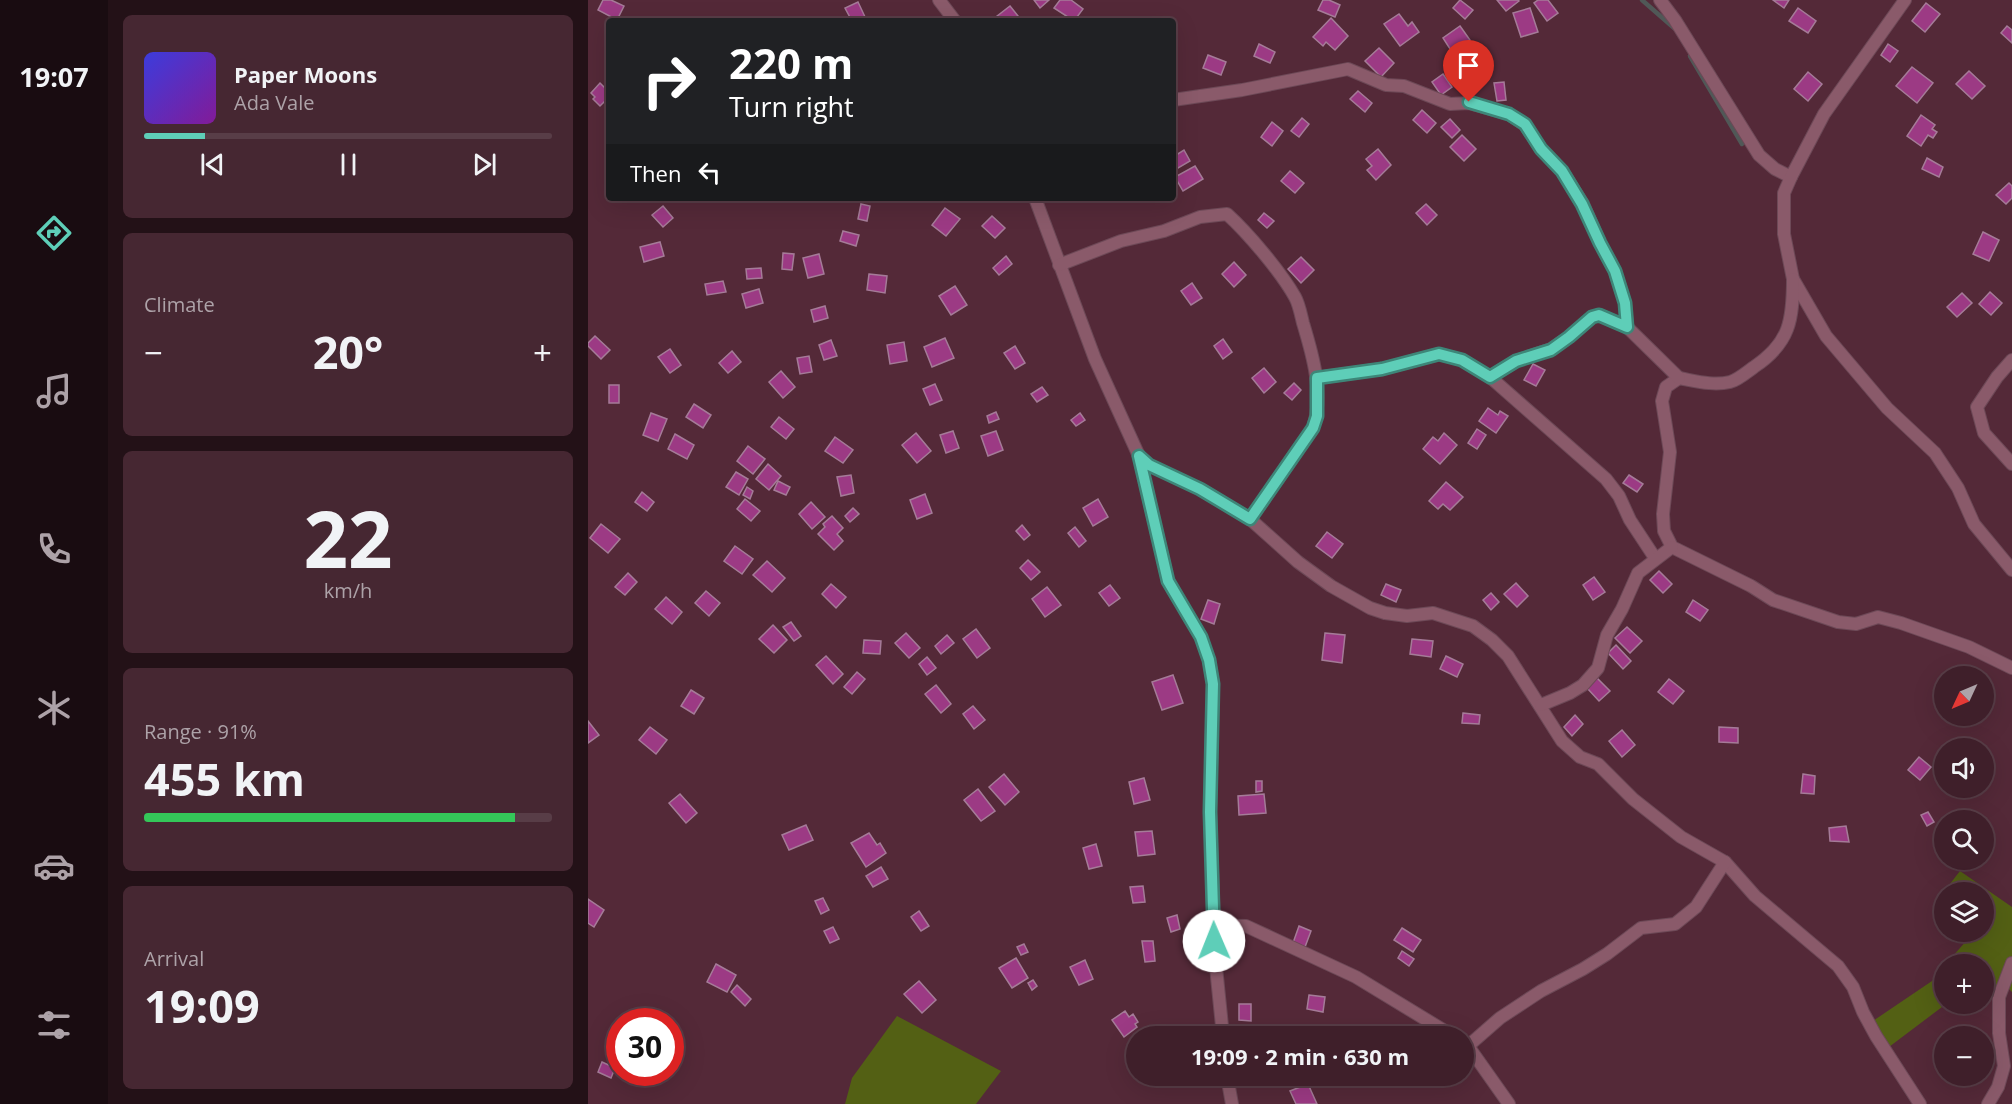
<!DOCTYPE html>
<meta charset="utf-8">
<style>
:root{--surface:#3f1f2a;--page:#462732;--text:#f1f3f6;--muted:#ada2a8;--line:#583d47;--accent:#5eceb8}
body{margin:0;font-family:"Open Sans",sans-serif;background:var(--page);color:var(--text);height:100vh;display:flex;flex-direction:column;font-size:22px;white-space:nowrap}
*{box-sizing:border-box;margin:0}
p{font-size:20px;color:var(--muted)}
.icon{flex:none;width:33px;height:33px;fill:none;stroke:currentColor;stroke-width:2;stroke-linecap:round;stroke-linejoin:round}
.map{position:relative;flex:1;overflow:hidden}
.panel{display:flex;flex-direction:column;gap:15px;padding:15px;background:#231117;width:480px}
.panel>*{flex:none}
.top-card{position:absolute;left:18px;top:18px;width:570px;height:183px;border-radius:6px;box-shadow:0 6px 24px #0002,0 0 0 2px var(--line);background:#202124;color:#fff;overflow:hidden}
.needle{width:39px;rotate:226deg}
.fabs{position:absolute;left:1346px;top:666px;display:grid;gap:12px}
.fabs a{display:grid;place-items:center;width:60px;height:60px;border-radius:50%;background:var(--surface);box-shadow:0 6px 24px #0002,0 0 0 2px var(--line);font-size:30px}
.speed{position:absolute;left:18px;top:1008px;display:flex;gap:12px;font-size:30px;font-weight:700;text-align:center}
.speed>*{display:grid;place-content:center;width:78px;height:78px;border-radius:50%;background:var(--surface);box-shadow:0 6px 24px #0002,0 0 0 2px var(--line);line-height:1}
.speed .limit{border:9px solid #d22;background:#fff;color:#111}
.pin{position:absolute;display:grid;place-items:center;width:51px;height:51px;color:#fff;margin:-62px -26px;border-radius:50% 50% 50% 0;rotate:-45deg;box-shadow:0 0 6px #0007}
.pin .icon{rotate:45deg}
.me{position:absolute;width:66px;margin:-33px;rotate:359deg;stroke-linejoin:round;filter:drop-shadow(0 0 4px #0008)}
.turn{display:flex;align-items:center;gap:21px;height:126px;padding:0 24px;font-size:27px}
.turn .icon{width:78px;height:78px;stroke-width:2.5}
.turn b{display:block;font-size:42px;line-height:51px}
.then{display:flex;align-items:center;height:57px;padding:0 24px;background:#0003;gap:12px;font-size:22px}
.big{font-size:45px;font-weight:700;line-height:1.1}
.panel .card{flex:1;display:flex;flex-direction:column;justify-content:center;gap:9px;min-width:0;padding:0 21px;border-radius:9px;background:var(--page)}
.panel .dial{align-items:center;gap:0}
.dial b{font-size:78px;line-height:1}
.song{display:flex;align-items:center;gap:18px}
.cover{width:72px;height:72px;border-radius:9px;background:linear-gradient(135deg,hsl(240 70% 55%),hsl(290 70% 35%))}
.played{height:6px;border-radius:3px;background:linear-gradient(90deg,var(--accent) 15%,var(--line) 15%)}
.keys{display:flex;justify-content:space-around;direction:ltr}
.heat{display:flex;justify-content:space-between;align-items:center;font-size:33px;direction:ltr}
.charge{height:9px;border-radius:4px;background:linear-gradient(90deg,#34c759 91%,var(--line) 0)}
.trip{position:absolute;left:538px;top:1026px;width:348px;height:60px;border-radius:30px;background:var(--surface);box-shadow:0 6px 24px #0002,0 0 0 2px var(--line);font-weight:700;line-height:60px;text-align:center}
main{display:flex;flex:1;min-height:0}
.tabs{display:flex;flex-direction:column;width:108px;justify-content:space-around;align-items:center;background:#190c11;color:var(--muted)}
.tabs .icon{width:42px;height:42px}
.tabs .current{color:var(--accent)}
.tabs b{font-size:27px;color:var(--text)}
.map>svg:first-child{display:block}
.green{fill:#536014}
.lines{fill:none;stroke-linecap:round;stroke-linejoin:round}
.stream{stroke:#505857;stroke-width:4.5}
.building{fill:#9c3a84;stroke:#a57b98;stroke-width:1.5}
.minor-casing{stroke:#6d4957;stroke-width:14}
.minor{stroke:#8a5a6a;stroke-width:12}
.route-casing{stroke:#3d8678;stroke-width:15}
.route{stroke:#5eceb8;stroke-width:10}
</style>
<main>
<nav class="tabs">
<b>19:07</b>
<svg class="icon current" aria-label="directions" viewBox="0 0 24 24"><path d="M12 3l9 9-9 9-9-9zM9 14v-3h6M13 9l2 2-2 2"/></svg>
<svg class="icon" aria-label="music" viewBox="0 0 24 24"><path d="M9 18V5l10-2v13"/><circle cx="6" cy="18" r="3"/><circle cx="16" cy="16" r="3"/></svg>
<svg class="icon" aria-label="phone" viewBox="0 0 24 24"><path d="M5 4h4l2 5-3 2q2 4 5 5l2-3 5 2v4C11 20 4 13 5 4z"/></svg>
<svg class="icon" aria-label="climate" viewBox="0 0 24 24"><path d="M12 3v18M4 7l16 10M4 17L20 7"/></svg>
<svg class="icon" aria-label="car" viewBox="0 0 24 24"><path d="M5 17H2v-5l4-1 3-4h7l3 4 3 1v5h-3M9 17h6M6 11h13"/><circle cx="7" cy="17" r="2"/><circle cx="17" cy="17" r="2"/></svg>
<svg class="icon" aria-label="filters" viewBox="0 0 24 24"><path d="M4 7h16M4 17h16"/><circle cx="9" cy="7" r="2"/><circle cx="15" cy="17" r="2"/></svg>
</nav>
<section class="panel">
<div class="card">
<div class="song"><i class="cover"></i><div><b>Paper Moons</b><p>Ada Vale</p></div></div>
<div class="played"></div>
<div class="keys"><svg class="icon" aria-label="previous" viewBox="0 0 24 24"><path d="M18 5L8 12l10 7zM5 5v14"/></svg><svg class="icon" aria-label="pause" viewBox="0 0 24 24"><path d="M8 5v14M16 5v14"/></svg><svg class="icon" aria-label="next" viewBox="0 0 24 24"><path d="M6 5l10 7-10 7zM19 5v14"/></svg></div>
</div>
<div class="card"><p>Climate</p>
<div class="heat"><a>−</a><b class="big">20°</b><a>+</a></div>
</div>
<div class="card dial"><b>22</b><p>km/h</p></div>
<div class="card"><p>Range · 91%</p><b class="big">455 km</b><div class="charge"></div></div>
<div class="card"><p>Arrival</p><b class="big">19:09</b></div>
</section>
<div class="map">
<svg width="1424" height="1104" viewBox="0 0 1424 1104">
<rect width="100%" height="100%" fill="#542938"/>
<g class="green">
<polygon points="1372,871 1424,907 1424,992 1417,985 1390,1012 1385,1004 1395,1004 1395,964 1358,964 1386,932 1395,932 1395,892 1361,892 1358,889"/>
<polygon points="1356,967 1358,1004 1293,1053 1276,1027 1344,981"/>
<polygon points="309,1016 413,1071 388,1104 257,1104 264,1078"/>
</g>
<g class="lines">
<g class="stream">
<polyline points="1054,0 1086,28"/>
<polyline points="1102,56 1154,144"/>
</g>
</g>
<g class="building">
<polygon points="15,0 23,0 36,6 29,20 10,10"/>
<polygon points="446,0 461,0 452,8"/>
<polygon points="472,0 483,0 495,9 486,21 466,8"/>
<polygon points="735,0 741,0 752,5 747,17 730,10"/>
<polygon points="872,0 885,10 877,19 865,8"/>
<polygon points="909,0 930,0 931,1 918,11"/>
<polygon points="950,0 960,0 970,13 959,21 946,3"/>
<polygon points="1185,0 1201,0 1196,8"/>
<polygon points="270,2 278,19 273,21 264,21 257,8"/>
<polygon points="1338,3 1352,14 1337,32 1324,21"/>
<polygon points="422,6 434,21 411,21 408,17"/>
<polygon points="942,8 950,32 933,37 925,13"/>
<polygon points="1210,8 1228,21 1220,33 1201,21"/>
<polygon points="811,14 820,26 824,22 831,32 812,46 796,24"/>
<polygon points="743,18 760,36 747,50 738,42 735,46 725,37"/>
<polygon points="872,26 882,40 864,52 855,38"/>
<polygon points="1419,26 1424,30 1424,43 1413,33"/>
<polygon points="671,44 687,52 682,63 666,56"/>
<polygon points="1300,44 1310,51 1302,62 1293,55"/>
<polygon points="791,48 806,63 793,77 777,61"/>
<polygon points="620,55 638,62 633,75 615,68"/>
<polygon points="1324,67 1345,83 1329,103 1308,86"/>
<polygon points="1381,71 1397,86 1384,99 1368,84"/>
<polygon points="1220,72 1234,84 1220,101 1206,89"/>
<polygon points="855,74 864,87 853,95 844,82"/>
<polygon points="916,82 918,100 909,101 906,83"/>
<polygon points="12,83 21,92 21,101 19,99 12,106 5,99 7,97 3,93"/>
<polygon points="770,91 784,103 777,112 762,99"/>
<polygon points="834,110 848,123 839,133 825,120"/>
<polygon points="1333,115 1347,125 1344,129 1349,132 1345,138 1340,135 1333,146 1319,136"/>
<polygon points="714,118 721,124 711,137 703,131"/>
<polygon points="862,119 872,130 864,138 853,127"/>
<polygon points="684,122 695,131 684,146 673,137"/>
<polygon points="874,135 888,149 876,161 862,147"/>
<polygon points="790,149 803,165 788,180 779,170 784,166 778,159"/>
<polygon points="596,150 602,161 585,171 585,157"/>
<polygon points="1339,158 1355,167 1351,177 1334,169"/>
<polygon points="607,166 615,179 595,191 587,177"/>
<polygon points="702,171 716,183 707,193 693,181"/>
<polygon points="1421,183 1424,186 1424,198 1418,204 1408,195"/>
<polygon points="273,204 282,206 279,221 270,219"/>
<polygon points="838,204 849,215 839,225 828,213"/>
<polygon points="75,206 85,218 75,227 64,215"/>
<polygon points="357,208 372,219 358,236 344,225"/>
<polygon points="676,213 686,221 679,228 670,220"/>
<polygon points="404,216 417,228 407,238 394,226"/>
<polygon points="255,231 271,235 268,246 252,241"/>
<polygon points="1395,232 1411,240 1401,261 1385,254"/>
<polygon points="72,242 76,256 56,262 52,247"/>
<polygon points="195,253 206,254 204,270 194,269"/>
<polygon points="231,254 236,274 220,278 215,258"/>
<polygon points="418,256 424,264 411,275 405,268"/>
<polygon points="713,257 726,270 713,283 700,269"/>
<polygon points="646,262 658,275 646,287 634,274"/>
<polygon points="173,268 174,278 159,279 158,269"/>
<polygon points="281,274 299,276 297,293 279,290"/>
<polygon points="135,281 138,292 119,295 117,284"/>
<polygon points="604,283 614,298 603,305 593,291"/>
<polygon points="367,286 379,305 363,315 351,296"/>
<polygon points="171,289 175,303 158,308 154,294"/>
<polygon points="1402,292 1414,303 1403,315 1391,304"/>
<polygon points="1374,293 1384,303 1369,317 1359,307"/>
<polygon points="237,306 240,318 226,322 223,310"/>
<polygon points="7,336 22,350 13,359 0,346 0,343"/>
<polygon points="357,338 366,358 344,367 336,347"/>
<polygon points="635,339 644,352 635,359 626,346"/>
<polygon points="243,340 249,356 236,360 231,345"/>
<polygon points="316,342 319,361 302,364 299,345"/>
<polygon points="427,346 437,363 427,369 416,353"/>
<polygon points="82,349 93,365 82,373 70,357"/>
<polygon points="144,351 153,362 140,373 131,363"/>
<polygon points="221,356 224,372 212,374 209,358"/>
<polygon points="945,364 957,370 948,386 936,380"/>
<polygon points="676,368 688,382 676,393 664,378"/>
<polygon points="193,371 207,387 195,398 181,382"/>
<polygon points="706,383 713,390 704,400 696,393"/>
<polygon points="347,384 354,400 342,405 335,389"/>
<rect x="21" y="385" width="10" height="18"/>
<polygon points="454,387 460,395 449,402 443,394"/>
<polygon points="106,404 123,415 115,428 98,417"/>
<polygon points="900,408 910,415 912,411 920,416 908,433 891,421"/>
<polygon points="408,412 411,419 401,423 399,416"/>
<polygon points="63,413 79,419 70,441 55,435"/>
<polygon points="492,413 497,420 488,426 483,420"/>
<polygon points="191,417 206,429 198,439 183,427"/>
<polygon points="889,429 898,435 889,449 880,443"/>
<polygon points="365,431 371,448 358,453 352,435"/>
<polygon points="408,431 415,450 400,456 393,436"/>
<polygon points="328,433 343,451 329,463 314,445"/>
<polygon points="856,433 869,445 852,464 835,449 845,437 850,441"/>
<polygon points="87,434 106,445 99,459 80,449"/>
<polygon points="247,437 265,450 255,463 237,451"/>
<polygon points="160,446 177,459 165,474 149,461"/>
<polygon points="180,464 193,476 181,490 168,479"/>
<polygon points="148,472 160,479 151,495 138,487"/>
<polygon points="263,475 266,493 253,496 249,477"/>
<polygon points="1041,475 1055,484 1049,492 1035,483"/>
<polygon points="190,481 202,487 198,495 186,490"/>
<polygon points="858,482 875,497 862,510 855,504 850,509 841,501"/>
<polygon points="159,487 165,491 162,499 155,495"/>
<polygon points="54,492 66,502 59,511 47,502"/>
<polygon points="337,494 344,513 329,519 322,500"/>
<polygon points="157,499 172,511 163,521 149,509"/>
<polygon points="510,499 520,517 505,526 495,508"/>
<polygon points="223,502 237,517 224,529 211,514"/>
<polygon points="265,508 271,514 262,522 257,516"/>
<polygon points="244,516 255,528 249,534 255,541 246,550 230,534 237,527 235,524"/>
<polygon points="13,524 32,539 20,553 2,538"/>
<polygon points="434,525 442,535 436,540 428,531"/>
<polygon points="487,527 498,541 491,547 480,533"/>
<polygon points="739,532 755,544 744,558 728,546"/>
<polygon points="147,546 165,559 154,574 136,561"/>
<polygon points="440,560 452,572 443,580 432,568"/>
<polygon points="179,561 197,578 184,592 165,575"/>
<polygon points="1071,571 1084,584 1075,593 1062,580"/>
<polygon points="40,573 49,582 37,595 27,587"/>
<polygon points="1006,577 1017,592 1005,600 995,585"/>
<polygon points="928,583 940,596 929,607 916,594"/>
<polygon points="243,584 258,597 248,608 234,594"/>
<polygon points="798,584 813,590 808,602 793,595"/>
<polygon points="522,585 532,598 521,606 511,593"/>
<polygon points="459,587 473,605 457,617 444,599"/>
<polygon points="118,591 132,603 121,616 107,603"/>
<polygon points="903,593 911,602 903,610 895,600"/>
<polygon points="78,597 94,612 84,624 67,609"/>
<polygon points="620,600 632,604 626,624 613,619"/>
<polygon points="1105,600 1120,610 1112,621 1098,612"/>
<polygon points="203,622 213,636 206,641 195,627"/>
<polygon points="185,625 199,640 186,653 171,639"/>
<polygon points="1039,627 1054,641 1042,653 1027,638"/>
<polygon points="388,629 402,648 389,658 375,639"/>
<polygon points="318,633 332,648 321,658 307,643"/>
<polygon points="737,633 757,635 754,663 734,660"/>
<polygon points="359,635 366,643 353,654 347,646"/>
<polygon points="824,639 845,641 843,657 822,654"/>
<polygon points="276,640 293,641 292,654 275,653"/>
<polygon points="1028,645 1043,661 1035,669 1020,653"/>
<polygon points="238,656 255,674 245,684 228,665"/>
<polygon points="858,656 875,664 869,677 852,669"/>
<polygon points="339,657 348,668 339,675 331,664"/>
<polygon points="269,672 277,679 264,694 256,687"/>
<polygon points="585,675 595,703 574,710 564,682"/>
<polygon points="1009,678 1022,691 1011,701 999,688"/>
<polygon points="1081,679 1096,691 1085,704 1070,692"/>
<polygon points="348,685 363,704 353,713 337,694"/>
<polygon points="103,690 116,698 106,714 93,706"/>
<polygon points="385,706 397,720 386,729 375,714"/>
<polygon points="875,713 892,715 891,724 874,723"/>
<polygon points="987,715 995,724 984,736 976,727"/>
<polygon points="0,721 11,735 0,743"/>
<polygon points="62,727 79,740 68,754 51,740"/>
<polygon points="1131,727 1150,728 1150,743 1131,742"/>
<polygon points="1034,730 1047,745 1034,757 1021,741"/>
<polygon points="1331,757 1343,767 1332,780 1320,770"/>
<polygon points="416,774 431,792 417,805 401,787"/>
<polygon points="1215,774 1227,776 1226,794 1213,793"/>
<polygon points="556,778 562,800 546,804 541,782"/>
<polygon points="668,781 674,781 674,791 668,792"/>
<polygon points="390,789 407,811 393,821 376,800"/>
<polygon points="92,794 109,813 98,823 81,803"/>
<polygon points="676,794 678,813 651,815 650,796"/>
<polygon points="1340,812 1346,822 1339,826 1333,815"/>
<polygon points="218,825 225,840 201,850 194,835"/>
<polygon points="1258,826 1261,842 1242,841 1241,828"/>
<polygon points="564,831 567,854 550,856 547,832"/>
<polygon points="281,833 289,845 292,843 298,853 278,867 263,843"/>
<polygon points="508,844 514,866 501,869 495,848"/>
<polygon points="293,867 300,879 285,887 278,876"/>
<polygon points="555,886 557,902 545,903 542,887"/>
<polygon points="235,898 241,910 233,914 227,901"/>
<polygon points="0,899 16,910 6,927 0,923"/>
<polygon points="331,911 341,926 333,931 323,917"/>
<polygon points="589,915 592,929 583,932 579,918"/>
<polygon points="711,926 723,931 717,947 705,943"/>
<polygon points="245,927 251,939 242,943 236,931"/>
<polygon points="814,928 833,940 825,952 806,940"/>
<polygon points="554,941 565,941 567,961 557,962"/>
<polygon points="436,944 440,952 433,955 429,947"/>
<polygon points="814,951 826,959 821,966 810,958"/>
<polygon points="428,958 440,978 424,988 411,968"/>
<polygon points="497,960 505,979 491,985 482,967"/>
<polygon points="128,964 148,975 139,992 119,982"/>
<polygon points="445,980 449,986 444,990 440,983"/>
<polygon points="331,981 348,1000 334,1013 316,994"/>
<polygon points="149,985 163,999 157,1006 143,992"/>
<polygon points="721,995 737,997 735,1012 719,1009"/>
<polygon points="651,1004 663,1004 663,1021 651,1020"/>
<polygon points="537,1011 541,1017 545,1014 550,1022 547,1024 549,1027 536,1037 524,1020"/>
<polygon points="14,1062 27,1068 23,1078 10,1072"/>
<polygon points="720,1084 729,1104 708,1104 702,1091"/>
</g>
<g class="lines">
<defs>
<g id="minor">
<polyline points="351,0 367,21"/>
<polyline points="1072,0 1087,20 1171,155 1187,169 1203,177"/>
<polyline points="1317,0 1236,114 1203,177 1196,193 1196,234 1205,279 1238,336 1299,408 1347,453 1370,488 1386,524 1424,570"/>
<polyline points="585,100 654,90 760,69 798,85 816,86 862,104 881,103 921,114 937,125 953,149 974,171 995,204 1012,243 1027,271 1037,303 1039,327"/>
<polyline points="447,198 507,359 551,456 580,581 613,637 621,660 625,684 622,812 627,957 635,1036"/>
<path d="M471,265L533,241L576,231L612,217L639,214C660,233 693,272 707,297C711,304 713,315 715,323C725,356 736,394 725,428L662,519"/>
<path d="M1205,279C1205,320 1202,343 1166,367C1159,372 1150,380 1142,382C1125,386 1108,381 1091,378L1078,387L1074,401L1082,452L1075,514L1076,531L1084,547L1163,586L1185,600L1250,622L1268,624L1290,617L1313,623L1381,647L1424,668"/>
<polyline points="1424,360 1409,377 1389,407 1396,433 1424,464"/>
<polyline points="902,377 928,361 963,349 981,337 1004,317 1011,315 1039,327 1091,378"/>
<polyline points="729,378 794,369 851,354 874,360 902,377 1018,479 1031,496 1042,520 1067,558"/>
<polyline points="551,456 561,465 612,489 662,519 710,562 743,586 782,608 797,613 819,616 845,613 885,626 904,640 920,656 974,741 992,757 1010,764 1045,799 1093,837 1137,862 1167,896 1250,966 1265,987 1275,1012 1288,1036 1332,1104"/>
<polyline points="953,705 982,693 995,685 1010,668 1019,635 1034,609 1050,573 1084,547"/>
<polyline points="626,925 658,926 768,977 865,1036"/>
<polyline points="876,1043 880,1046 921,1104"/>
<polyline points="880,1046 912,1018 953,991 995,969 1019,954 1053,928 1087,924 1108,907 1137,862"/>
<polyline points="639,1076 644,1104"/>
<polyline points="1400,1104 1410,1087 1416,1066 1411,1033 1411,997 1424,963"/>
</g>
</defs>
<use href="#minor" class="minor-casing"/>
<use href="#minor" class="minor"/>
</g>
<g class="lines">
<defs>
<polyline id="route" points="626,941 622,812 625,684 621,660 613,637 580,581 551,456 561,465 612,489 662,519 725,428 729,416 729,378 794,369 851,354 874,360 902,377 928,361 963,350 981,337 1004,317 1011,315 1039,327 1037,303 1027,271 1012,243 994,204 974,171 953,149 937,124 921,114 881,102"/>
</defs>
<use href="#route" class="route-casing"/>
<use href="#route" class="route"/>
</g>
</svg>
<div class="fabs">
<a><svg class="needle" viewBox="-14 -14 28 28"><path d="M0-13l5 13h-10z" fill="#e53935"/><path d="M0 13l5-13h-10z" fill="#ada2a8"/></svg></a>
<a><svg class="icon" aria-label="sound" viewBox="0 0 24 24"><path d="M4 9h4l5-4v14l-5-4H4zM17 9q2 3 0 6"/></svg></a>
<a><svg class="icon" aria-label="search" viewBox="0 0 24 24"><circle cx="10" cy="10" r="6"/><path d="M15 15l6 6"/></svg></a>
<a><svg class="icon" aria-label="layers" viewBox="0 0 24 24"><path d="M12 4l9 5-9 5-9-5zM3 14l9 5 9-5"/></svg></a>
<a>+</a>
<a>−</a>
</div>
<div class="speed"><div class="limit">30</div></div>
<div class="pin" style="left:881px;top:102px;background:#d93025"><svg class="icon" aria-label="arrive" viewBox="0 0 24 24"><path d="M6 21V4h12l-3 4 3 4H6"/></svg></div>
<svg class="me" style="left:626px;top:941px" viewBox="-20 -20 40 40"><circle r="19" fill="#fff"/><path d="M0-13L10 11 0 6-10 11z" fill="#5eceb8"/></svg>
<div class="trip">19:09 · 2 min · 630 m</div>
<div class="top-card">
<div class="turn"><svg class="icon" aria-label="right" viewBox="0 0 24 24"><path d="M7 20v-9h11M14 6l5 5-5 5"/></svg><div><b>220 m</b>Turn right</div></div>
<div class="then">Then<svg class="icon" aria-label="left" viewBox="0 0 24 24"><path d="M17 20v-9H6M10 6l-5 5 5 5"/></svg></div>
</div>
</div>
</main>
